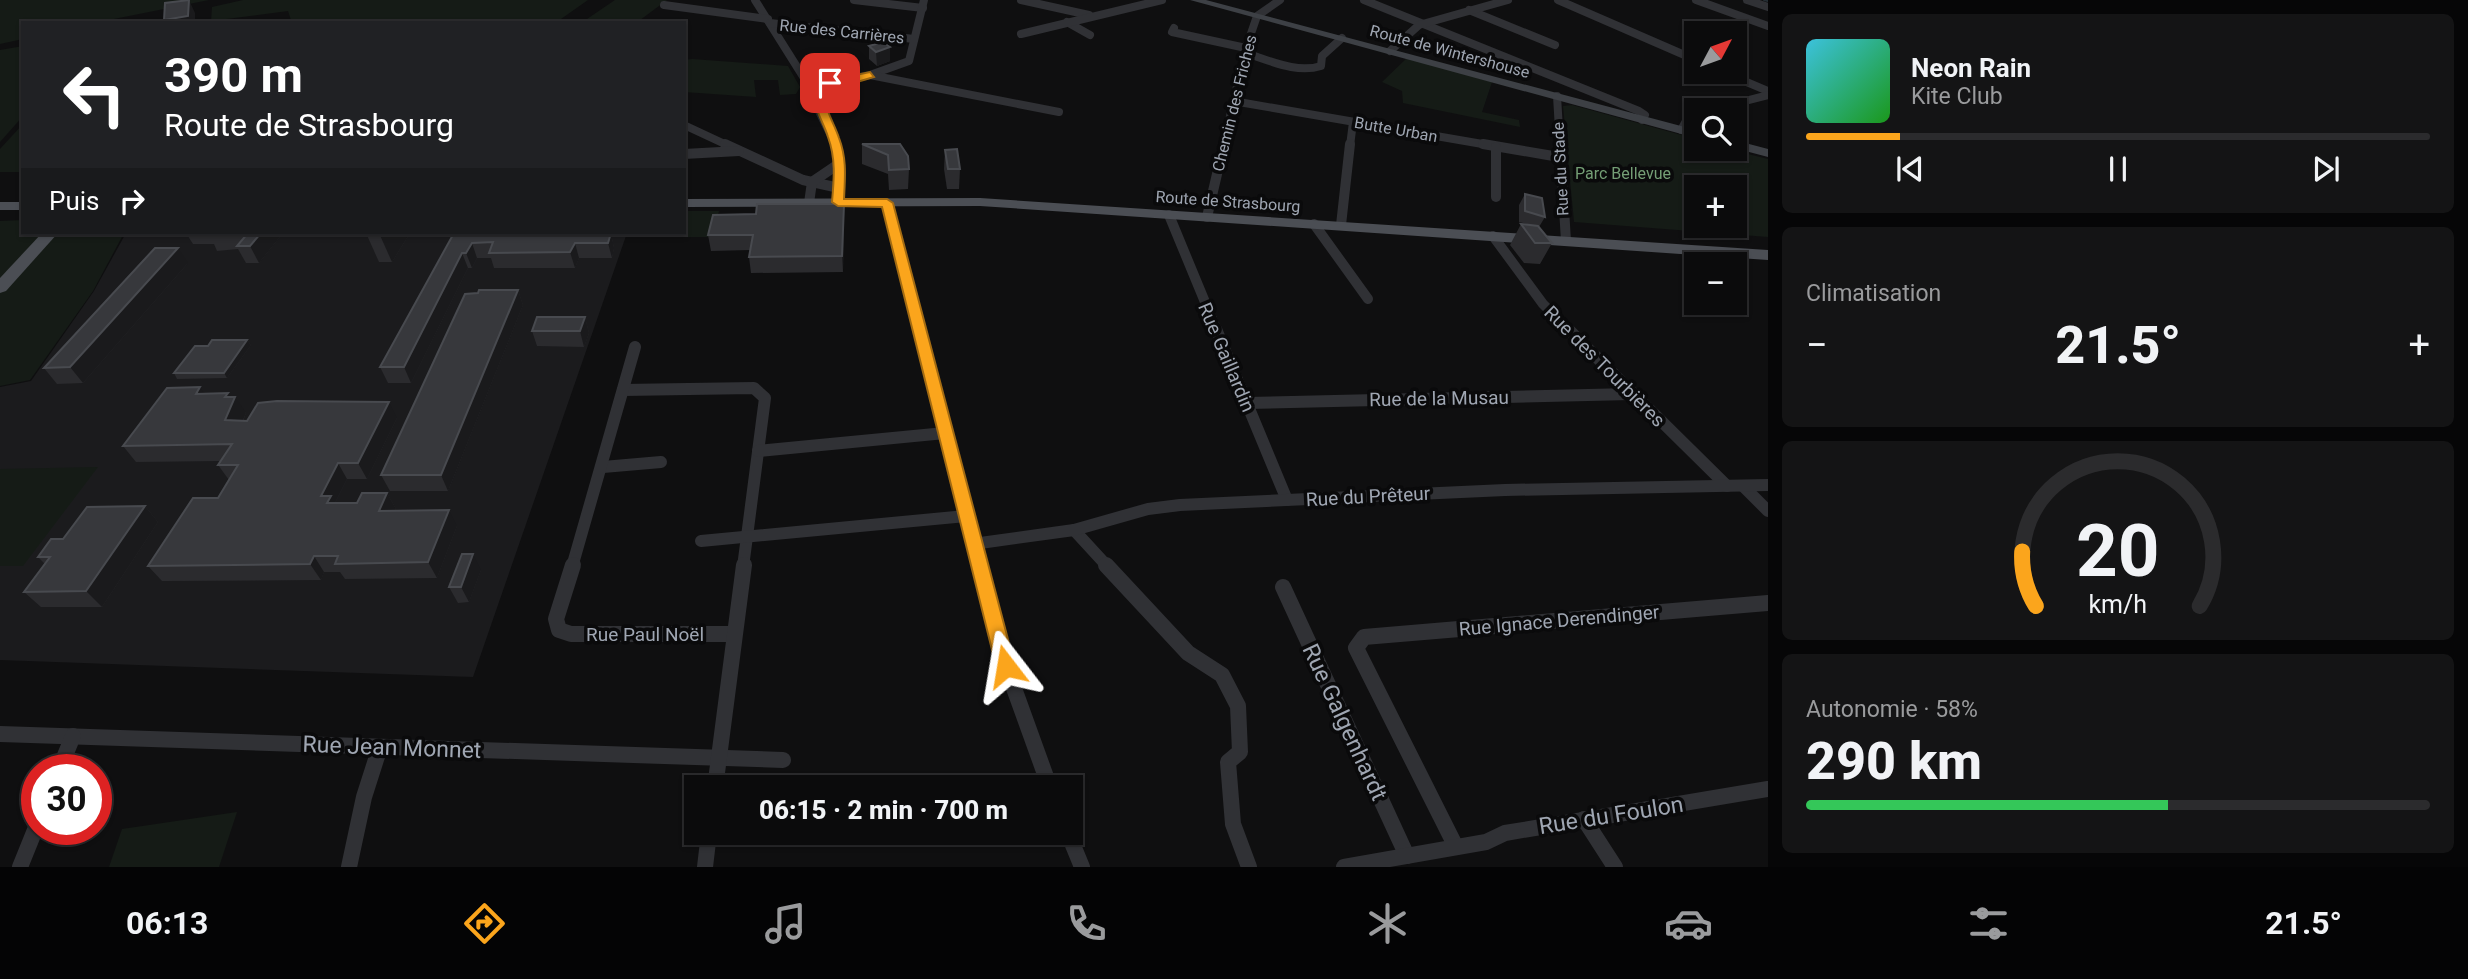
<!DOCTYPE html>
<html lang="fr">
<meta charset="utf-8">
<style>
:root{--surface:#0b0b0c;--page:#141415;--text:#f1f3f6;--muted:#9a9b9d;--line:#2b2b2d;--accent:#fba51c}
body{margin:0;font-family:Roboto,sans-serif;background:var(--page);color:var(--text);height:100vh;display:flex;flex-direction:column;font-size:26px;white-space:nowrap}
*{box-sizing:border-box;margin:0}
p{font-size:23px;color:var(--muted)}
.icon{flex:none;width:38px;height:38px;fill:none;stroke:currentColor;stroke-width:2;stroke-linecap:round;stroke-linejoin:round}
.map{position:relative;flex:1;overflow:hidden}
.drawer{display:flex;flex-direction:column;gap:14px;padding:14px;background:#060607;width:700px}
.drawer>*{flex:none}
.banner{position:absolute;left:21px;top:21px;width:665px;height:214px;border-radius:0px;box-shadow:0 2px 5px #0004,0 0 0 2px var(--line);background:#202124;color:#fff;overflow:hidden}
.needle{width:46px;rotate:49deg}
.buttons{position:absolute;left:1684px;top:21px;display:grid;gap:14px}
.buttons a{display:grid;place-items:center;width:63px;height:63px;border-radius:0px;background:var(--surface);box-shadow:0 2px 5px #0004,0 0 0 2px var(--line);font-size:35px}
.speed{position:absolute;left:21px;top:754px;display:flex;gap:14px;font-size:35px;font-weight:700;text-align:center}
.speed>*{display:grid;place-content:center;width:91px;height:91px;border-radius:50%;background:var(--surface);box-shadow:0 2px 5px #0004,0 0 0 2px var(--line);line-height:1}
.speed .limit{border:10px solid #d22;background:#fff;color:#111}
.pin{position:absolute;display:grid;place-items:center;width:60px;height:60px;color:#fff;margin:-30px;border-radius:14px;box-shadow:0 4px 10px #0006}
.me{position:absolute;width:77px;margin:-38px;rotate:346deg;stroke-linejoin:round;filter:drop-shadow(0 0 5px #0008)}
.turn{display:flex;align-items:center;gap:24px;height:147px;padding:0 28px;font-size:32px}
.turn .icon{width:91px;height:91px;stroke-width:2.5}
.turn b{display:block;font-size:49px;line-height:60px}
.then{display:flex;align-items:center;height:66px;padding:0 28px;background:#0003;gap:14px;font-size:26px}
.big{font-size:52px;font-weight:800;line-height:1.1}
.drawer .widget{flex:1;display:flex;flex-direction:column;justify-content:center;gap:10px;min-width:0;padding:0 24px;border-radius:10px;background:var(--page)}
.drawer .dial{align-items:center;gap:0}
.dial svg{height:182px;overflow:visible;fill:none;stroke:var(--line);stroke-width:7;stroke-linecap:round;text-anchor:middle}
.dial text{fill:var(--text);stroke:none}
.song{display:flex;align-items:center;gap:21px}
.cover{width:84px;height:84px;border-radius:10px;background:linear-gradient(135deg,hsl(190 70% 55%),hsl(120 70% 35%))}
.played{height:7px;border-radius:4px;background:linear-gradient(90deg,var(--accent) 15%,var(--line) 15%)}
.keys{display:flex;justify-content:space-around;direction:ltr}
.heat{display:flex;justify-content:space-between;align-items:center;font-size:38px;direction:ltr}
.charge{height:10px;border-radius:5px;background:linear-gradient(90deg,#34c759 58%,var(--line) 0)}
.trip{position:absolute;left:684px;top:775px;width:399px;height:70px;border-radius:0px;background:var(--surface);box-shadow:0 2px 5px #0004,0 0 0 2px var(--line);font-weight:800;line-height:70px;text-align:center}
.tabs{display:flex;height:112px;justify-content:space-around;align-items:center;background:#040405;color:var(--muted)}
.tabs .icon{width:49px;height:49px}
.tabs .current{color:var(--accent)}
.tabs b{font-size:32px;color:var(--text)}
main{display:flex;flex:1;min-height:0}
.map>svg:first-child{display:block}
.built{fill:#1b1b1d}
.green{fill:#151b16;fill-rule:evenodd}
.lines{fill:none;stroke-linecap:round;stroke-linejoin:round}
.stream{stroke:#252e34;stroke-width:2}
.street-far3{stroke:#303135;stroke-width:8}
.street-far2{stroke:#303135;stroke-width:10}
.street-far1{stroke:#303135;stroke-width:12}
.street{stroke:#303135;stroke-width:16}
.secondary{fill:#3d4045;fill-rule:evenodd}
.primary{fill:#4b4e54;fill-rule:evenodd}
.wall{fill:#2b2b2e}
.shaded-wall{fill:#1a1a1c}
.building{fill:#37383c;stroke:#484a4f;stroke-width:2}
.route{fill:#fba51c;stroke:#a36b12;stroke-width:2}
.labels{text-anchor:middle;stroke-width:7;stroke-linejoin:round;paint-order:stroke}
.far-street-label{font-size:16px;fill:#9fa6b2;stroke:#0a0a0b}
.far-park-label{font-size:16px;fill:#749e75;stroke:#0a0a0b}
.street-label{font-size:19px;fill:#9fa6b2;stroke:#0a0a0b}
.near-street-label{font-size:23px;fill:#9fa6b2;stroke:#0a0a0b}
</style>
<main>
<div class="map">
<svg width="1768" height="867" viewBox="0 0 1768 867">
<rect width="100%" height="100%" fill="#0f0f10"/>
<polygon class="built" points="126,233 627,233 473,677 0,660 0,387 31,381 94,291"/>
<g class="green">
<polygon points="0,0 209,0 94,23 23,23 23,39 0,44"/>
<polygon points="243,0 588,0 561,19 584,23 292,23 288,11 211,21 212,7"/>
<polygon points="615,0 667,0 636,23 587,19"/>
<polygon points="23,46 23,116 0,142 0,50"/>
<polygon points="1407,58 1492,82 1482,112 1519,120 1520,127 1403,103 1402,91 1382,82"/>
<polygon points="692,59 788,66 800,87 796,94 780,95 778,80 754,80 756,97 684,92 684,60"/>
<path d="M1572,105L1696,139V149L1744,161V153L1768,159V237L1574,222L1563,106ZM1696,187H1734V226H1696Z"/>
<polygon points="23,124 23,172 0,172 0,149"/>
<polygon points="684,211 719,211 712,237 646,237 647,233 684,233"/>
<polygon points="23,220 23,233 124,233 93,291 30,380 0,386 0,221"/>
<polygon points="98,467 23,566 0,566 0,469"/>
<polygon points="237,812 219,867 109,867 122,829"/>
</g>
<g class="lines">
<polyline class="stream" points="1764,0 1768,1"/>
<g class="street-far3">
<polyline points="755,0 809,86"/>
<polyline points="854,0 923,8"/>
<polyline points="1021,0 1089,15"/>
<polyline points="1364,0 1639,111 1645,115 1642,120"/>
<polyline points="1558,0 1696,60"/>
<polyline points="1696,0 1768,26"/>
<polyline points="1747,0 1768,7"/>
<polyline points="664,5 768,19"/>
<polyline points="1469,10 1555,45"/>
<polyline points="1067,22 1090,35"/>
<polyline points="770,23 914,39"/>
<polyline points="1174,28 1172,32 1246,48"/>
<polyline points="1021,34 1162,0"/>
<polyline points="1390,51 1419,25 1508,0"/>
<path d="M1245,53C1269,60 1296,74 1321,66L1322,56L1342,38"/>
<polyline points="1723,72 1768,91"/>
<polyline points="870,75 909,61 924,0"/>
<polyline points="819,85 870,75 1059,112"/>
<polyline points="809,91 836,146"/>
<polyline points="1557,96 1560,146"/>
<polyline points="1233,101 1494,146"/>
<polyline points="1710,110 1768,95"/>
<polyline points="684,125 729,146"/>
<polyline points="1681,130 1686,121 1696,117"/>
<polyline points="1223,146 1246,48 1257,16 1280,0"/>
<polyline points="1350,146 1353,122"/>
</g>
<g class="street-far2">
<polyline points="725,144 803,180 839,188"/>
<polyline points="836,144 841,173 839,195"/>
<polyline points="1483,144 1559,157"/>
<polyline points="1560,144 1566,241"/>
<polyline points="1496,147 1496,197"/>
<polyline points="684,154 739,151"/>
<polyline points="809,203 812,182 840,163"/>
<polyline points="887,203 920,331"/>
<polyline points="1169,215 1217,331"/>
<polyline points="1207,217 1224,144"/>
<polyline points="1314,224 1368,299"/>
<polyline points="1341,225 1350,144"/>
<polyline points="1493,236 1543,304 1570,331"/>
</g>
<g class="street-far1">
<polyline points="919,329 980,567"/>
<polyline points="1216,329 1287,500"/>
<polyline points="1568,329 1727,486"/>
<polyline points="623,390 754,388 765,398 743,567"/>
<polyline points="1247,403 1631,394"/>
<polyline points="758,451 945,433"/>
<polyline points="603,467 661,462"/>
<polyline points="1743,486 1768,511"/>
<polyline points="1074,530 1108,567"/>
<polyline points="701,541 966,516"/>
<polyline points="973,544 1074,530 1148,509 1180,505 1505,490 1768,485"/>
<polyline points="572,567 635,347"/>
</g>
<g class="street">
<polyline points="573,565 556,619 559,630 571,634 734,634"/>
<polyline points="980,565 1006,666 1050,788"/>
<polyline points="1106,565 1188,653 1222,675 1238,706 1240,752 1228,762 1233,824 1249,867"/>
<polyline points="1283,587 1407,856"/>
<polyline points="0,734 783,760"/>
<polyline points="59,770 73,736"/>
<polyline points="715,788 744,565"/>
<polyline points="1584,819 1615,867"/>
<polyline points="1068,833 1082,867"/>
<polyline points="1456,847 1356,648 1364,637 1768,603"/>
<polyline points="20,867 37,825"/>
<polyline points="349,867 364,797 380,747"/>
<polyline points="705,867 709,833"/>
<polyline points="1344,867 1486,842 1505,833 1768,789"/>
</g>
<g class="secondary">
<polygon points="1190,0 1206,0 1696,130 1696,138"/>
<polygon points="1734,140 1768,149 1768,157 1734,148"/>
</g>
<g class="primary">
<polygon points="980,198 1768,250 1768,260 980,206 684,207 684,199"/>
<rect x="0" y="202" width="23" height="8"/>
<polygon points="42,233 58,233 6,291 0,293 0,278"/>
</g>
</g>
<g class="wall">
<polygon points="869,46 890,61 877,66 869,59"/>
<polygon points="862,144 900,144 909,169 908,189 889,190 888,174 862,164"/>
<polygon points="945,150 960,169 959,189 947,189 944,169"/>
<polygon points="1525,194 1545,217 1539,227 1552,243 1540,264 1524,263 1510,245 1521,224 1531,225 1519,222 1519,205"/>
<polygon points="844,204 843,272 751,273 749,257 750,250 711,251 708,235 756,214"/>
<polygon points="186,233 283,233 259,263 246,263 238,249 217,251 214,244 193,244"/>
<polygon points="366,233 410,233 392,262 379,262"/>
<polygon points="454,233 611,233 614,248 612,258 579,258 575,268 494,268 491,258 477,258 472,268 468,268 411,383 388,383 380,367"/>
<polygon points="188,263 83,383 57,384 44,368"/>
<polygon points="518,290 523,305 448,491 390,491 381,475 478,293"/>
<polygon points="585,317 589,333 584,347 537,346 532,331"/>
<polygon points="247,340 251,345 227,378 177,379 174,373"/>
<polygon points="205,394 231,397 246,413 243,421 397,418 367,479 347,479 335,503 357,503 387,493 396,509 396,510 457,526 437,578 345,579 340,572 324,572 321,580 162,581 148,566 218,498 229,480 218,465 221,461 136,462 123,446"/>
<polygon points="145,506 158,522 102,607 41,607 24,592 45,564 38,557 63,539"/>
<polygon points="481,570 469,602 458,603 449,587"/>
</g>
<g class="shaded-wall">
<polygon points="189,0 195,13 195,23 165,23 164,20"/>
<polygon points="890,47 890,61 877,66 876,52"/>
<polygon points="844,204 844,219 843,272 842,256"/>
<polygon points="261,233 283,233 259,263 250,246"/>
<polygon points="379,233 410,233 392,262"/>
<polygon points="611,233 614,248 612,258 608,243"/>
<polygon points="472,243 477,258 472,268 466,253"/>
<polygon points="575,243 579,258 575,268 570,252"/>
<polygon points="178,248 188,263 83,383 70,367"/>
<polygon points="462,253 468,268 411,383 404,367"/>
<polygon points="518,290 523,305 448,491 441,475"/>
<polygon points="585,317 589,333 584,347 580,331"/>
<polygon points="247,340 251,345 227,378 224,373"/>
<polygon points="200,387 211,403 196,394"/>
<polygon points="228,393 234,401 235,397 246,413 236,436 225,420 225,397"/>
<polygon points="389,402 397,418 367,479 358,463"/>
<polygon points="338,463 347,479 335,503 337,519 321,496"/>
<polygon points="387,493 396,509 388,527 379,511"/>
<polygon points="145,506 158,522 102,607 86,591"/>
<polygon points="449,510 457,526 437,578 428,562"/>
<polygon points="473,554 481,570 469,602 461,587"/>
<polygon points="314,556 324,572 321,580 310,564"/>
</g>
<g class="building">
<polygon points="189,0 188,16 164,20 165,3"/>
<polygon points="883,42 890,47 876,52 869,46"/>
<polygon points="862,144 900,144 908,156 909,169 889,170 888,155"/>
<polygon points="957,149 960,169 948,169 945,150"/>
<polygon points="1525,194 1542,198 1545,217 1525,211"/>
<polygon points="757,204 844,204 842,256 749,257 753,235 708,235 713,215 756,214"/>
<polygon points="1521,224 1538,226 1552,243 1535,243"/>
<polygon points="248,233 261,233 250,246 237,246"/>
<polygon points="454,233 611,233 608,243 575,243 570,252 489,253 493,242 472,243 466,253 462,253 404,367 380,367"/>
<polygon points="155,248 178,248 70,367 44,368"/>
<polygon points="479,290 518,290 441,475 381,475 465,294 478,293"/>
<polygon points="537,317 585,317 580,331 532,331"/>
<polygon points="212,340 247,340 224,373 174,373 195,346 208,346"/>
<polygon points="200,387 196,394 228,393 225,397 235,397 225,420 247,421 258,403 277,401 389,402 358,463 338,463 321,496 331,496 327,503 357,503 362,493 387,493 379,511 449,510 428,562 335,564 338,556 314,556 310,564 148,566 193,498 218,498 238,465 218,465 232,444 123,446 167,388"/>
<polygon points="145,506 86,591 24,592 50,557 38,557 51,539 63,539 87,507"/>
<polygon points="462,554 473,554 461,587 449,587"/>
</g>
<path class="route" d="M870,72L874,77L830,90L824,96C826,112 834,123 839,138C847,159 845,177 844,199H887L893,203L1015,666L1013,672L1006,675L999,672L996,666L882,207L838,206L832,202C834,179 836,159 828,137C823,121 815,112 814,95L827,81Z"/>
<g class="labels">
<g class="far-street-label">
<text transform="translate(842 31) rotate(6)" y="6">Rue des Carrières</text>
<text transform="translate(1450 51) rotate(15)" y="6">Route de Wintershouse</text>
<text transform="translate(1234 103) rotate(-76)" y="6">Chemin des Friches</text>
<text transform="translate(1396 129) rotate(10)" y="6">Butte Urban</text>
<text transform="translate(1560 169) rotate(-93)" y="6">Rue du Stade</text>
<text transform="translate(1228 201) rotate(4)" y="6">Route de Strasbourg</text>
</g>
<g class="far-park-label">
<text x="1623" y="179">Parc Bellevue</text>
</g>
<g class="street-label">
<text transform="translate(1227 357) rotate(67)" y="7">Rue Gaillardin</text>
<text transform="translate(1605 366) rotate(45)" y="7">Rue des Tourbières</text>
<text transform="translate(1439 398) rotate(-1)" y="7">Rue de la Musau</text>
<text transform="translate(1368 496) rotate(-3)" y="7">Rue du Prêteur</text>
<text transform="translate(1559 620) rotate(-5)" y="7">Rue Ignace Derendinger</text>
<text x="645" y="641">Rue Paul Noël</text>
</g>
<g class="near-street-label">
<text transform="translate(1345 722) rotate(65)" y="8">Rue Galgenhardt</text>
<text transform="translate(392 747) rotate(2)" y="8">Rue Jean Monnet</text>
<text transform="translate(1611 815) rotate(-9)" y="8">Rue du Foulon</text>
</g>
</g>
</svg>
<div class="buttons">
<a><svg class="needle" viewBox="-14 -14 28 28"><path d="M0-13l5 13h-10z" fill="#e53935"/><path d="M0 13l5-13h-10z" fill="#9a9b9d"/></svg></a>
<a><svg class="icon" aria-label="search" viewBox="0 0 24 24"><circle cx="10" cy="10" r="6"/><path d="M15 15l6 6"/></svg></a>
<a>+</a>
<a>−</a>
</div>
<div class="speed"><div class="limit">30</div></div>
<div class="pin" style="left:830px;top:83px;background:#d93025"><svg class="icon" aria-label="arrive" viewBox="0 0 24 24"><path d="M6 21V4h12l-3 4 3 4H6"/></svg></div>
<svg class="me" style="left:1006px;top:666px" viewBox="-20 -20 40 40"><path d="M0-17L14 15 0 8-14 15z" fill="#fba51c" stroke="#fff" stroke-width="4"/></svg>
<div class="trip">06:15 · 2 min · 700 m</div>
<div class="banner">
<div class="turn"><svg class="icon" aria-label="left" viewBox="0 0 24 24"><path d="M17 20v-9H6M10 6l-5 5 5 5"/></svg><div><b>390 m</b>Route de Strasbourg</div></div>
<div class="then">Puis<svg class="icon" aria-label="right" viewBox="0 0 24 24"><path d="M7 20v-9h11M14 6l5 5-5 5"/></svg></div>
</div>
</div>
<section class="drawer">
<div class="widget">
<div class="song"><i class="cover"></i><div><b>Neon Rain</b><p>Kite Club</p></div></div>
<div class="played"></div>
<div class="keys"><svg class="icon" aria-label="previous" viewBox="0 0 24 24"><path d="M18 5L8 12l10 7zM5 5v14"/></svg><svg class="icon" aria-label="pause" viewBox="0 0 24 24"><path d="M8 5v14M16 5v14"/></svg><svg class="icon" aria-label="next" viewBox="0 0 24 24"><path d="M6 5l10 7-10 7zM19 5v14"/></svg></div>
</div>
<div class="widget"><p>Climatisation</p>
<div class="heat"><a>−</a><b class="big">21.5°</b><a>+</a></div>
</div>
<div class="widget dial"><svg viewBox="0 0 100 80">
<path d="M14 69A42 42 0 1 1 86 69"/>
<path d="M14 69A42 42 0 0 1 8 45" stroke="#fba51c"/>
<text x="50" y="56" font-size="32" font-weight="700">20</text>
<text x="50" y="72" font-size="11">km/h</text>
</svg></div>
<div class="widget"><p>Autonomie · 58%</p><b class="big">290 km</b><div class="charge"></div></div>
</section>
</main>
<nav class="tabs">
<b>06:13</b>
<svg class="icon current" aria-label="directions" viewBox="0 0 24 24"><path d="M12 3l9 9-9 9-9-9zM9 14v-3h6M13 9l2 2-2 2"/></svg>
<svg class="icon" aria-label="music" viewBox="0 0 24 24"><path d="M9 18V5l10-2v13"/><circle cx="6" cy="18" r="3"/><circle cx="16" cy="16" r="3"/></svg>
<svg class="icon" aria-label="phone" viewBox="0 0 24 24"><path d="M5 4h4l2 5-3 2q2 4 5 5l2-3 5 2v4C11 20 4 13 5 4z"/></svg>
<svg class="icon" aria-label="climate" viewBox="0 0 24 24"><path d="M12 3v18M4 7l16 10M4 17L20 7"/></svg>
<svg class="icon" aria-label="car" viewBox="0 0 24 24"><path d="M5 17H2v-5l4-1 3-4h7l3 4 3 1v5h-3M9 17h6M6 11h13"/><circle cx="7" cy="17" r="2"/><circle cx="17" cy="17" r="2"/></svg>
<svg class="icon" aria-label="filters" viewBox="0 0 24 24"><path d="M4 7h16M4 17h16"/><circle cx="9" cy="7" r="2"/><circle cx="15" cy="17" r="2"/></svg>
<b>21.5°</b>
</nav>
